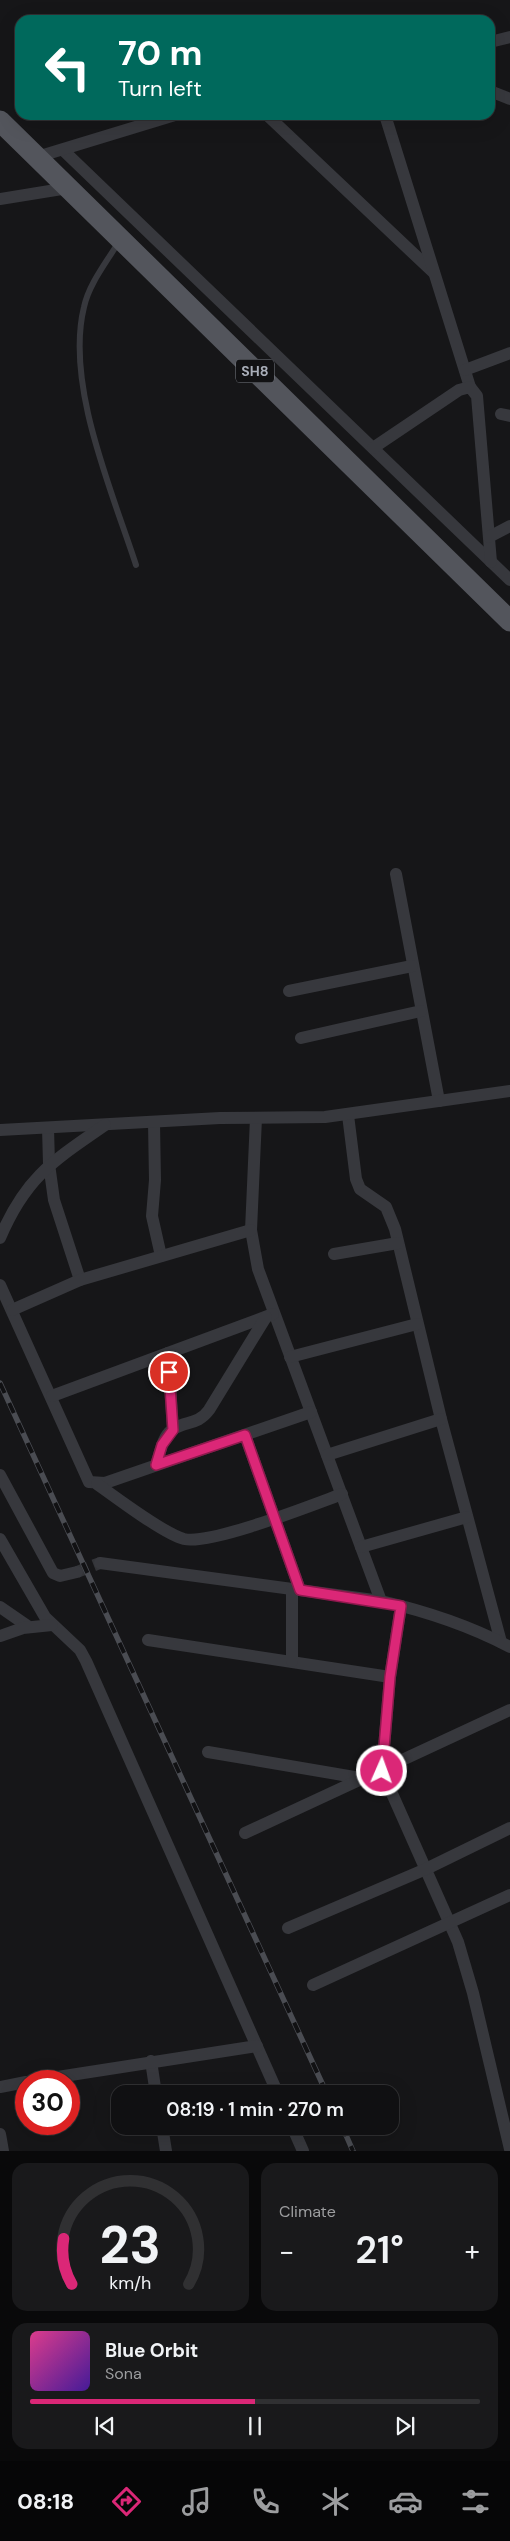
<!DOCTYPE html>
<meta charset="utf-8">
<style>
:root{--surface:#101012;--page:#19191b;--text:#f1f3f6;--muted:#9c9d9f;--line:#303032;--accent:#db2777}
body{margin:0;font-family:"DM Sans",sans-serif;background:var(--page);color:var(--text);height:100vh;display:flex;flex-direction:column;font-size:19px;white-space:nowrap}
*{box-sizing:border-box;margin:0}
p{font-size:16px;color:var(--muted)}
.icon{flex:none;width:28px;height:28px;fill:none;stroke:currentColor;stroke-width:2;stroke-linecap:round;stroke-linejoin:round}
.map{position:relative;height:2151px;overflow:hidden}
.panel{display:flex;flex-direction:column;gap:12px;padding:12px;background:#09090a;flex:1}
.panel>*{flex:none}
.guide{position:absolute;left:15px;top:15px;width:480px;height:105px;border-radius:15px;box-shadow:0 5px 20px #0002,0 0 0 1px var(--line);background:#00695c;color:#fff;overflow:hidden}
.speed{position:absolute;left:15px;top:2070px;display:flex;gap:10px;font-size:25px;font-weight:700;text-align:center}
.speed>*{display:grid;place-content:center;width:65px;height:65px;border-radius:50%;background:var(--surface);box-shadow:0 5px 20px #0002,0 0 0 1px var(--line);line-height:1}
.speed .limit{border:8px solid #d22;background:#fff;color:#111}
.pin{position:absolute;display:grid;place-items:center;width:42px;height:42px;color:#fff;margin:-21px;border:2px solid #fff;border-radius:50%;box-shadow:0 1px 5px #0007}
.me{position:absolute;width:55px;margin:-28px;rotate:2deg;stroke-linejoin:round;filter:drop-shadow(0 0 4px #0008)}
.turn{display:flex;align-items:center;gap:18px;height:105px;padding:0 20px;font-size:22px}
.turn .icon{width:65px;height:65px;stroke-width:2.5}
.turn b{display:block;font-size:35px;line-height:42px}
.big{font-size:38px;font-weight:600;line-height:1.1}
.panel .card{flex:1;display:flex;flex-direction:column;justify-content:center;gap:8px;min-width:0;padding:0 18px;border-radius:15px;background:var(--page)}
.panel .dial{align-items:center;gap:0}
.dial svg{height:130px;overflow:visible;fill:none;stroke:var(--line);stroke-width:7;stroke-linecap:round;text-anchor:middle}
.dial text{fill:var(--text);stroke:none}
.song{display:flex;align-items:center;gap:15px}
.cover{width:60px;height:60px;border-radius:8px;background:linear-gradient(135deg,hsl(330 70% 55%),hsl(260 70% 35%))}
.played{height:5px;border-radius:2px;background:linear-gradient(90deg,var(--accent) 50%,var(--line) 50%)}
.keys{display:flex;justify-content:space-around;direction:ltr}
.heat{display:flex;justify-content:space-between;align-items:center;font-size:28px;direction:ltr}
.panel .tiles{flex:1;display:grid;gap:12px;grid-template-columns:1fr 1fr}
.card:last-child{grid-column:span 2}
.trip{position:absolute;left:111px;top:2085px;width:288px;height:50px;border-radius:15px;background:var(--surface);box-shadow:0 5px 20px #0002,0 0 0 1px var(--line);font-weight:600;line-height:50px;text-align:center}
.dock{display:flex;height:80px;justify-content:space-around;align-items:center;background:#060607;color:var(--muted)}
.dock .icon{width:35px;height:35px}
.dock .active{color:var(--accent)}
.dock b{font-size:22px;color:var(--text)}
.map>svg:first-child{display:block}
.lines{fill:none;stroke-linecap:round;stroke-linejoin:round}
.street-tunnel{stroke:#333438;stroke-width:12;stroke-dasharray:12 6;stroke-linecap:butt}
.lane{stroke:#37383d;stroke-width:6}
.street{stroke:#37383d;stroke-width:12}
.primary{stroke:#53555c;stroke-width:21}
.rail-casing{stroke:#4a4c52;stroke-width:5.5}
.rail{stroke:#111113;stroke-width:4;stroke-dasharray:11;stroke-linecap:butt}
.route-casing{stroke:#8e194d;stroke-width:12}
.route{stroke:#db2777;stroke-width:9}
.labels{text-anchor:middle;stroke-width:5;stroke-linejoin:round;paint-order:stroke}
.shield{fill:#111113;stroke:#7b7e86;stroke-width:1}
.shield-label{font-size:14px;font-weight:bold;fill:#a8adb8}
</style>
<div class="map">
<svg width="510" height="2151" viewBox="0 0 510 2151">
<rect width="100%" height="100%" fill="#161618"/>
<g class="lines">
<polyline class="street-tunnel" points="77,1572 100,1563"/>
<path class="lane" d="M118,243C106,263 89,284 84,307C65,384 112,491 136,565"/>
<g class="street">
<polyline points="490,42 510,37"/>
<polyline points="490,91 510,99"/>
<polyline points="267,115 434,273"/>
<polyline points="385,115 470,387"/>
<polyline points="64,151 510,580"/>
<polyline points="37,157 175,115"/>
<polyline points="0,199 68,188"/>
<polyline points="465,370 510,353"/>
<polyline points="501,414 510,416"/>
<polyline points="373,448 459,390 470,387 477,396 491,562"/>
<polyline points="489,537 510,526"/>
<polyline points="396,874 439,1101"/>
<polyline points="289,991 412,966"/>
<polyline points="301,1038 421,1011"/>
<polyline points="348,1115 356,1179 360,1189 386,1207 395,1229 441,1419 501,1642"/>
<polyline points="256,1118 251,1230 258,1269 381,1601"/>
<polyline points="154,1123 155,1180 152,1216 161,1256"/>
<polyline points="48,1128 49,1164 54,1200 80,1280"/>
<polyline points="0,1130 220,1118 325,1117 510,1091"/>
<path d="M0,1238C26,1177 53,1161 105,1125"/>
<polyline points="334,1254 398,1243"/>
<polyline points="0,1285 89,1482 105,1483 311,1412"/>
<polyline points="12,1310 80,1280 251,1230"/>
<polyline points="168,1353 173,1430"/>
<polyline points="290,1357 417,1324"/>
<polyline points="52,1396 273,1314"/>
<polyline points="245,1435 300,1590"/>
<polyline points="327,1455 441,1419"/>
<path d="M156,1465C160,1454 162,1437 172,1430C186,1420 197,1426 209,1410L266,1317"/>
<polyline points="0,1475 53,1573 60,1576 77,1572"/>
<path d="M97,1484C117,1498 164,1534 184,1539C211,1545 312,1505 342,1494"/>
<polyline points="0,1539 45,1617 80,1650 86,1661 278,2094"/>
<polyline points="361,1547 467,1517"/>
<path d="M100,1563L381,1601C425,1611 470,1626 510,1647"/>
<polyline points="401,1606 390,1677 382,1771 458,1942 473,1993 510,2149"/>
<polyline points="0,1607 29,1627"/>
<polyline points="0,1636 23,1628 52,1625"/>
<polyline points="148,1640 390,1677"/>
<polyline points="292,1661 292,1589"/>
<polyline points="208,1752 366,1779"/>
<polyline points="245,1833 510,1710"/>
<polyline points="288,1928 426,1869 510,1828"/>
<polyline points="313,1985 510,1895"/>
<polyline points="151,2061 156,2094"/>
<polyline points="32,2081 257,2046"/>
<polyline points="0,2087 26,2082"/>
<polyline points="162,2126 166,2151"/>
<polyline points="292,2126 303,2151"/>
<polyline points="0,2134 3,2151"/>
</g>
<polyline class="primary" points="0,121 510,621"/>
<defs>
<g id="rail">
<polyline points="0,1383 327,2094"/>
<polyline points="342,2126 353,2151"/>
</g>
</defs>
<use href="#rail" class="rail-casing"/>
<use href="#rail" class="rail"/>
</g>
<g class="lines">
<defs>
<polyline id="route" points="169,1372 173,1430 162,1445 156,1465 245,1435 300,1590 401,1606 390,1677 382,1771"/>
</defs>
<use href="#route" class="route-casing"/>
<use href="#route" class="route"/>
</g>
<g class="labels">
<rect class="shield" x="236" y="359.5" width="38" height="23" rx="4"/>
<g class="shield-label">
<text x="255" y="376">SH8</text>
</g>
</g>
</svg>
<div class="speed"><div class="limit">30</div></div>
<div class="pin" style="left:169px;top:1372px;background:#d93025"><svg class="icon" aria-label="arrive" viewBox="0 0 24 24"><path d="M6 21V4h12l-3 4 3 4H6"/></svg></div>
<svg class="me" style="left:382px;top:1771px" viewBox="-20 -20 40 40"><circle r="17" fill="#db2777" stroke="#fff" stroke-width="3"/><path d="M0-11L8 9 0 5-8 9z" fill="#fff"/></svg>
<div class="trip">08:19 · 1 min · 270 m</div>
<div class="guide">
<div class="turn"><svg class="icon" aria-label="left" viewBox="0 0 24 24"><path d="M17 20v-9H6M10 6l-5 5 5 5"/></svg><div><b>70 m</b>Turn left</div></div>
</div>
</div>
<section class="panel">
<div class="tiles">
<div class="card dial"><svg viewBox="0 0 100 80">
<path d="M14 69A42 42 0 1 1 86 69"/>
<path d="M14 69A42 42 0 0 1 9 41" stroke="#db2777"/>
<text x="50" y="56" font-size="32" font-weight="700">23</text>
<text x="50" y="72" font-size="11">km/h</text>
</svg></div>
<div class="card"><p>Climate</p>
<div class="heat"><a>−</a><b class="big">21°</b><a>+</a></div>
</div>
<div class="card">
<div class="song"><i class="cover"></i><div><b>Blue Orbit</b><p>Sona</p></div></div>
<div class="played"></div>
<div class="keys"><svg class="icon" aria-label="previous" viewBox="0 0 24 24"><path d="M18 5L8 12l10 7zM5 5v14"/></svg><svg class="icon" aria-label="pause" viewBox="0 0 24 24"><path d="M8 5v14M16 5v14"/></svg><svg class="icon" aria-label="next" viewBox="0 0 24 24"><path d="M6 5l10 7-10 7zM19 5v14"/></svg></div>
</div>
</div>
</section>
<nav class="dock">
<b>08:18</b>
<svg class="icon active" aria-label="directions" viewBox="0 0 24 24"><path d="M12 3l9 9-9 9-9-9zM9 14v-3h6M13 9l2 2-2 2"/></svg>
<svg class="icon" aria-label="music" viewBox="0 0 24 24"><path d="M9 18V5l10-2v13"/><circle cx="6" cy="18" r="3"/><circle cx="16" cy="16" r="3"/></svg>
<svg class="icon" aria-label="phone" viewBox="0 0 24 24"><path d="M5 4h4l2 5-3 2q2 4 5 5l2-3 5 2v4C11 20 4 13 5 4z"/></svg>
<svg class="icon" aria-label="climate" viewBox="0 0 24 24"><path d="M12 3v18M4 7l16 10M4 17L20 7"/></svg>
<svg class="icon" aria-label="car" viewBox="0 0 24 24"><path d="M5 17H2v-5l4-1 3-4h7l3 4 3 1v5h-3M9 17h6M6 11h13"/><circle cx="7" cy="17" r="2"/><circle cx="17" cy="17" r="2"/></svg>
<svg class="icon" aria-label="filters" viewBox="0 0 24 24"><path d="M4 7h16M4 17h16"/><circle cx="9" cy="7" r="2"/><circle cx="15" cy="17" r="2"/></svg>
</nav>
